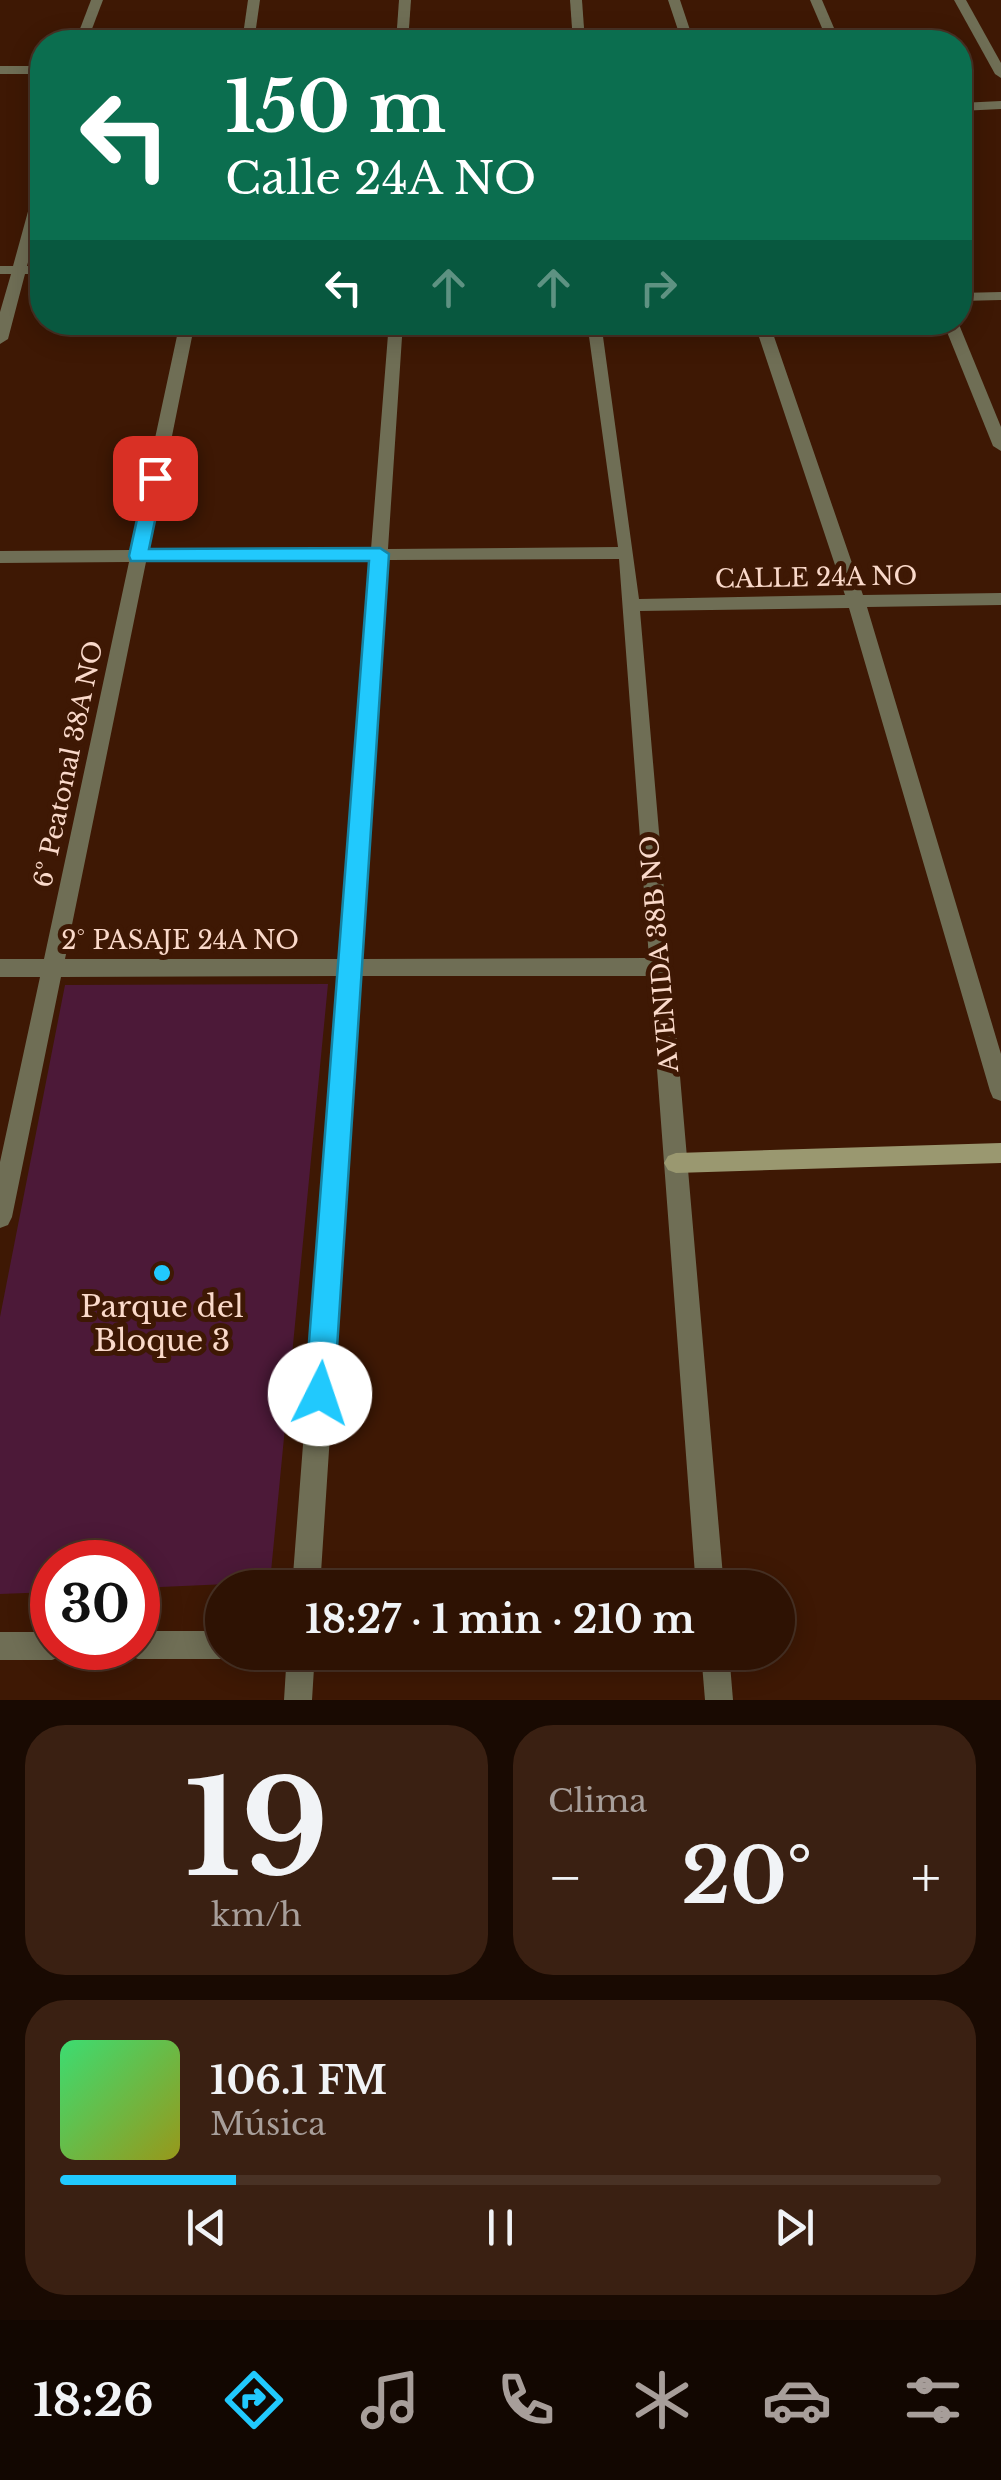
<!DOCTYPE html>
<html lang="es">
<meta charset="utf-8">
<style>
:root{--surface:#2e1203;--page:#3a2012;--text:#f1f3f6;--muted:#a79e9a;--line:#493225;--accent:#21c9fd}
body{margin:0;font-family:"Libre Baskerville",serif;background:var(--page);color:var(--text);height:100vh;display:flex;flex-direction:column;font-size:38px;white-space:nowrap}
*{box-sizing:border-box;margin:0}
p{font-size:32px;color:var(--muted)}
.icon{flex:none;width:55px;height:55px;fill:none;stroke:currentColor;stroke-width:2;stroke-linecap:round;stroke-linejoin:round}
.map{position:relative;height:1700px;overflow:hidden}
.sheet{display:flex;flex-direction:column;gap:25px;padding:25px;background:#190a02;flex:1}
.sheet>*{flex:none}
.banner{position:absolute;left:30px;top:30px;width:942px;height:305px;border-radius:40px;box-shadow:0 5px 25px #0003,0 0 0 2px var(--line);background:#0b6e4f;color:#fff;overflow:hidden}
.speed{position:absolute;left:30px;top:1540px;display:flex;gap:20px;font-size:50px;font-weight:700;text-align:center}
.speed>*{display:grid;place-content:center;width:130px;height:130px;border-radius:50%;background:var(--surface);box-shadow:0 5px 25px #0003,0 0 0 2px var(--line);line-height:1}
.speed .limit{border:15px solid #d22;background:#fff;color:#111}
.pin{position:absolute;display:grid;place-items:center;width:85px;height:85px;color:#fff;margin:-42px;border-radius:20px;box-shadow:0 5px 15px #0006}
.me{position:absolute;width:110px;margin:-55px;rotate:4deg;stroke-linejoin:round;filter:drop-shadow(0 0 8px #0008)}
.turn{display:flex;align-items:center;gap:35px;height:210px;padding:0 30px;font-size:45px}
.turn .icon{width:130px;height:130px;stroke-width:2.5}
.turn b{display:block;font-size:70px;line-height:85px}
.lanes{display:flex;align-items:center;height:95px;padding:0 30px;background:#0003;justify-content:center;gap:50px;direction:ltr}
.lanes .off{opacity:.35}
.big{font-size:75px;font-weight:700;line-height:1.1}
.sheet .card{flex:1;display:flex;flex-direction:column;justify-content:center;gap:15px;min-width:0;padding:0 35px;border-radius:40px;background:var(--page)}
.sheet .dial{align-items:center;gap:0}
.dial b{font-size:130px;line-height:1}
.song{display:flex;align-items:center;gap:30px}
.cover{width:120px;height:120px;border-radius:15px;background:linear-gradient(135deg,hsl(140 70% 55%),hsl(60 70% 35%))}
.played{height:10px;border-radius:5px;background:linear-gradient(90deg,var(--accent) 20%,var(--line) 20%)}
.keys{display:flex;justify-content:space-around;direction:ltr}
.heat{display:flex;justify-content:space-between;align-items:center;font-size:55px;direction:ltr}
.sheet .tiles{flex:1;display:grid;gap:25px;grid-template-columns:1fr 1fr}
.card:last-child{grid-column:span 2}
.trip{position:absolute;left:205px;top:1570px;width:590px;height:100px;border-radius:50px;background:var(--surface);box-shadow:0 5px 25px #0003,0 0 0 2px var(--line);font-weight:700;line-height:100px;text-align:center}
.menu{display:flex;height:160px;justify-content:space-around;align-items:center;background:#120701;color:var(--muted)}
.menu .icon{width:70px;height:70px}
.menu .current{color:var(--accent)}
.menu b{font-size:45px;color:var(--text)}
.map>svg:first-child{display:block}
.green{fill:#4c1938}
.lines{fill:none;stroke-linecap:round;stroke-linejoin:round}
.minor{fill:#6f6e55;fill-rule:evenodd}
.secondary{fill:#9a9870;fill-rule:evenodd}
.route{fill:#21c9fd;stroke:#1583a4;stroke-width:2.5}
.poi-dot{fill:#21c9fd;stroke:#3e1804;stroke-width:4}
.labels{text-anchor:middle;stroke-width:10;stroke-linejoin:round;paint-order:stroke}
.street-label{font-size:25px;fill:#fad9ca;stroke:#3e1804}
.near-poi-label{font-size:30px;fill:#fad9ca;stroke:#3e1804}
</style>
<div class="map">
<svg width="1001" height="1700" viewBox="0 0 1001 1700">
<rect width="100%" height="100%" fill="#3e1804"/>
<polygon class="green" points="328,984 270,1582 138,1588 138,1562 52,1562 52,1592 0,1594 0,1317 65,985"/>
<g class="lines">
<g class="minor">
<polygon points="91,0 103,0 87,42 75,42"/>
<polygon points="248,0 260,0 254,42 242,42"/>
<polygon points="399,0 411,0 408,42 396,42"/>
<polygon points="570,0 582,0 585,42 573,42"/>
<polygon points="668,0 680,0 694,42 682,42"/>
<polygon points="810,0 822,0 840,42 828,42"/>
<polygon points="954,0 966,0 1001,63 1001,78 995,74"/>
<rect x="0" y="66" width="42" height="8"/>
<polygon points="1001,101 1001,109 960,111 960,103"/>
<polygon points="42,182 42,209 27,266 42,266 42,274 25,274 8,339 0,344 0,312 11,274 0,274 0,266 13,266 35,186"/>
<polygon points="1001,292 1001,300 960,301 960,293"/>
<path d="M180,322H195L149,550L371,549L389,322H403L388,549L618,547L587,322H601L639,599L845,595L754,322H769L863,595L1001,593V605L867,607L1001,1054V1101L993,1098L990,1091L849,608L640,611L724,1588H696L650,976H360L320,1588H292L339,976L61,977L12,1217L8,1225L0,1228V1162L40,977H0V959H44L129,562L0,563V551L131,550ZM619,559L649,958L361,959L388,560ZM370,560L340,959H65L146,562Z"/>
<polygon points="943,322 958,322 1001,427 1001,451 993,446"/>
<polygon points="138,1631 222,1631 222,1652 233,1652 222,1659 138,1659 128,1655 125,1648 138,1648"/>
<polygon points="0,1632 52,1632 52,1648 65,1648 62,1656 52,1660 0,1660"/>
<polygon points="287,1652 315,1652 312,1700 284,1700"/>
<polygon points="701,1652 729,1652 733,1700 705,1700"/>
</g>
<polygon class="secondary" points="1001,1143 1001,1163 676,1173 668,1170 664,1163 668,1156 676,1153"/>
</g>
<polygon class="route" points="155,472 164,478 149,549 380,548 389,554 334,1394 330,1404 320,1408 309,1404 305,1394 369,561 131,561 129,556 146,478"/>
<circle class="poi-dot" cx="162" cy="1273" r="10"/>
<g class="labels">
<g class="street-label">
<text transform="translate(816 577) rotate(-1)" y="9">CALLE 24A NO</text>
<text transform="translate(68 764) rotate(-78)" y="9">6º Peatonal 38A NO</text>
<text x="180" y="949">2° PASAJE 24A NO</text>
<text transform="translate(659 954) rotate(-95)" y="9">AVENIDA 38B NO</text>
</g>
<g class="near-poi-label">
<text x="162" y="1317">Parque del<tspan x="162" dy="34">Bloque 3</tspan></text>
</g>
</g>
</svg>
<div class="speed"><div class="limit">30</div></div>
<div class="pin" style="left:155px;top:478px;background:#d93025"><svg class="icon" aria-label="arrive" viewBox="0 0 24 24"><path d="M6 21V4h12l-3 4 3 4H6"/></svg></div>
<svg class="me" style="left:320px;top:1394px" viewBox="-20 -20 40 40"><circle r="19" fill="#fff"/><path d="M0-13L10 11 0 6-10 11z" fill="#21c9fd"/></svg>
<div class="trip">18:27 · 1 min · 210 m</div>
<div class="banner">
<div class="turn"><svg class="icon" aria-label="left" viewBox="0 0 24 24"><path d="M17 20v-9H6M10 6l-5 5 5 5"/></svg><div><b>150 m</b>Calle 24A NO</div></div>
<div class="lanes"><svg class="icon" aria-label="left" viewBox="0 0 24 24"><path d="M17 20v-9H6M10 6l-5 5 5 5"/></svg><svg class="icon off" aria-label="ahead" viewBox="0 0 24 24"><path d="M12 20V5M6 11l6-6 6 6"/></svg><svg class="icon off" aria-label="ahead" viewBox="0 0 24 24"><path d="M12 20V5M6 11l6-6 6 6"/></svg><svg class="icon off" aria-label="right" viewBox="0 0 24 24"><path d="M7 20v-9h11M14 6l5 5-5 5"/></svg></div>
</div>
</div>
<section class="sheet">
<div class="tiles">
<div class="card dial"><b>19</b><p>km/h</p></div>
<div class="card"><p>Clima</p>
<div class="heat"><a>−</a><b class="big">20°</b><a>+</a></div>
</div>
<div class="card">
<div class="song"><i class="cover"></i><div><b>106.1 FM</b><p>Música</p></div></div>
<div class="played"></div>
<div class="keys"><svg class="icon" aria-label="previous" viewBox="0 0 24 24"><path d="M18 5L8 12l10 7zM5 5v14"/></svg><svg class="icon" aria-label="pause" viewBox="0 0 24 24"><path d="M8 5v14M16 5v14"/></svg><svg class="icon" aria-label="next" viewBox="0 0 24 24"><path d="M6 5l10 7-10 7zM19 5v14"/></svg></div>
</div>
</div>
</section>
<nav class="menu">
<b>18:26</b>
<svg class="icon current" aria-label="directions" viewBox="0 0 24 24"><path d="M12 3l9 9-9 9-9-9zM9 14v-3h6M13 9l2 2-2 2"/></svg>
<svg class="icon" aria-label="music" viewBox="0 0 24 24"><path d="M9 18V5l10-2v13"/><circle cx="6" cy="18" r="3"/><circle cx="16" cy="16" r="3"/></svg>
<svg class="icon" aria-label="phone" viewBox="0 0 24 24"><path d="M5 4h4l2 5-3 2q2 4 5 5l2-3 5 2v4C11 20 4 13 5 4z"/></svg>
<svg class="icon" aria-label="climate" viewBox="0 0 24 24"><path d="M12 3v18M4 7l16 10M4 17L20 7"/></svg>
<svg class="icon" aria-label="car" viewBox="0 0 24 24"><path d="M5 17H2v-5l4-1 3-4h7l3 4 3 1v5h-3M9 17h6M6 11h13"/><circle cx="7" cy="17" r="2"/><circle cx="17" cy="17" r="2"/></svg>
<svg class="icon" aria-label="filters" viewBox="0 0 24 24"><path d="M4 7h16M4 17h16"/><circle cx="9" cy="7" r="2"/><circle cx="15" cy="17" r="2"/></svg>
</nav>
